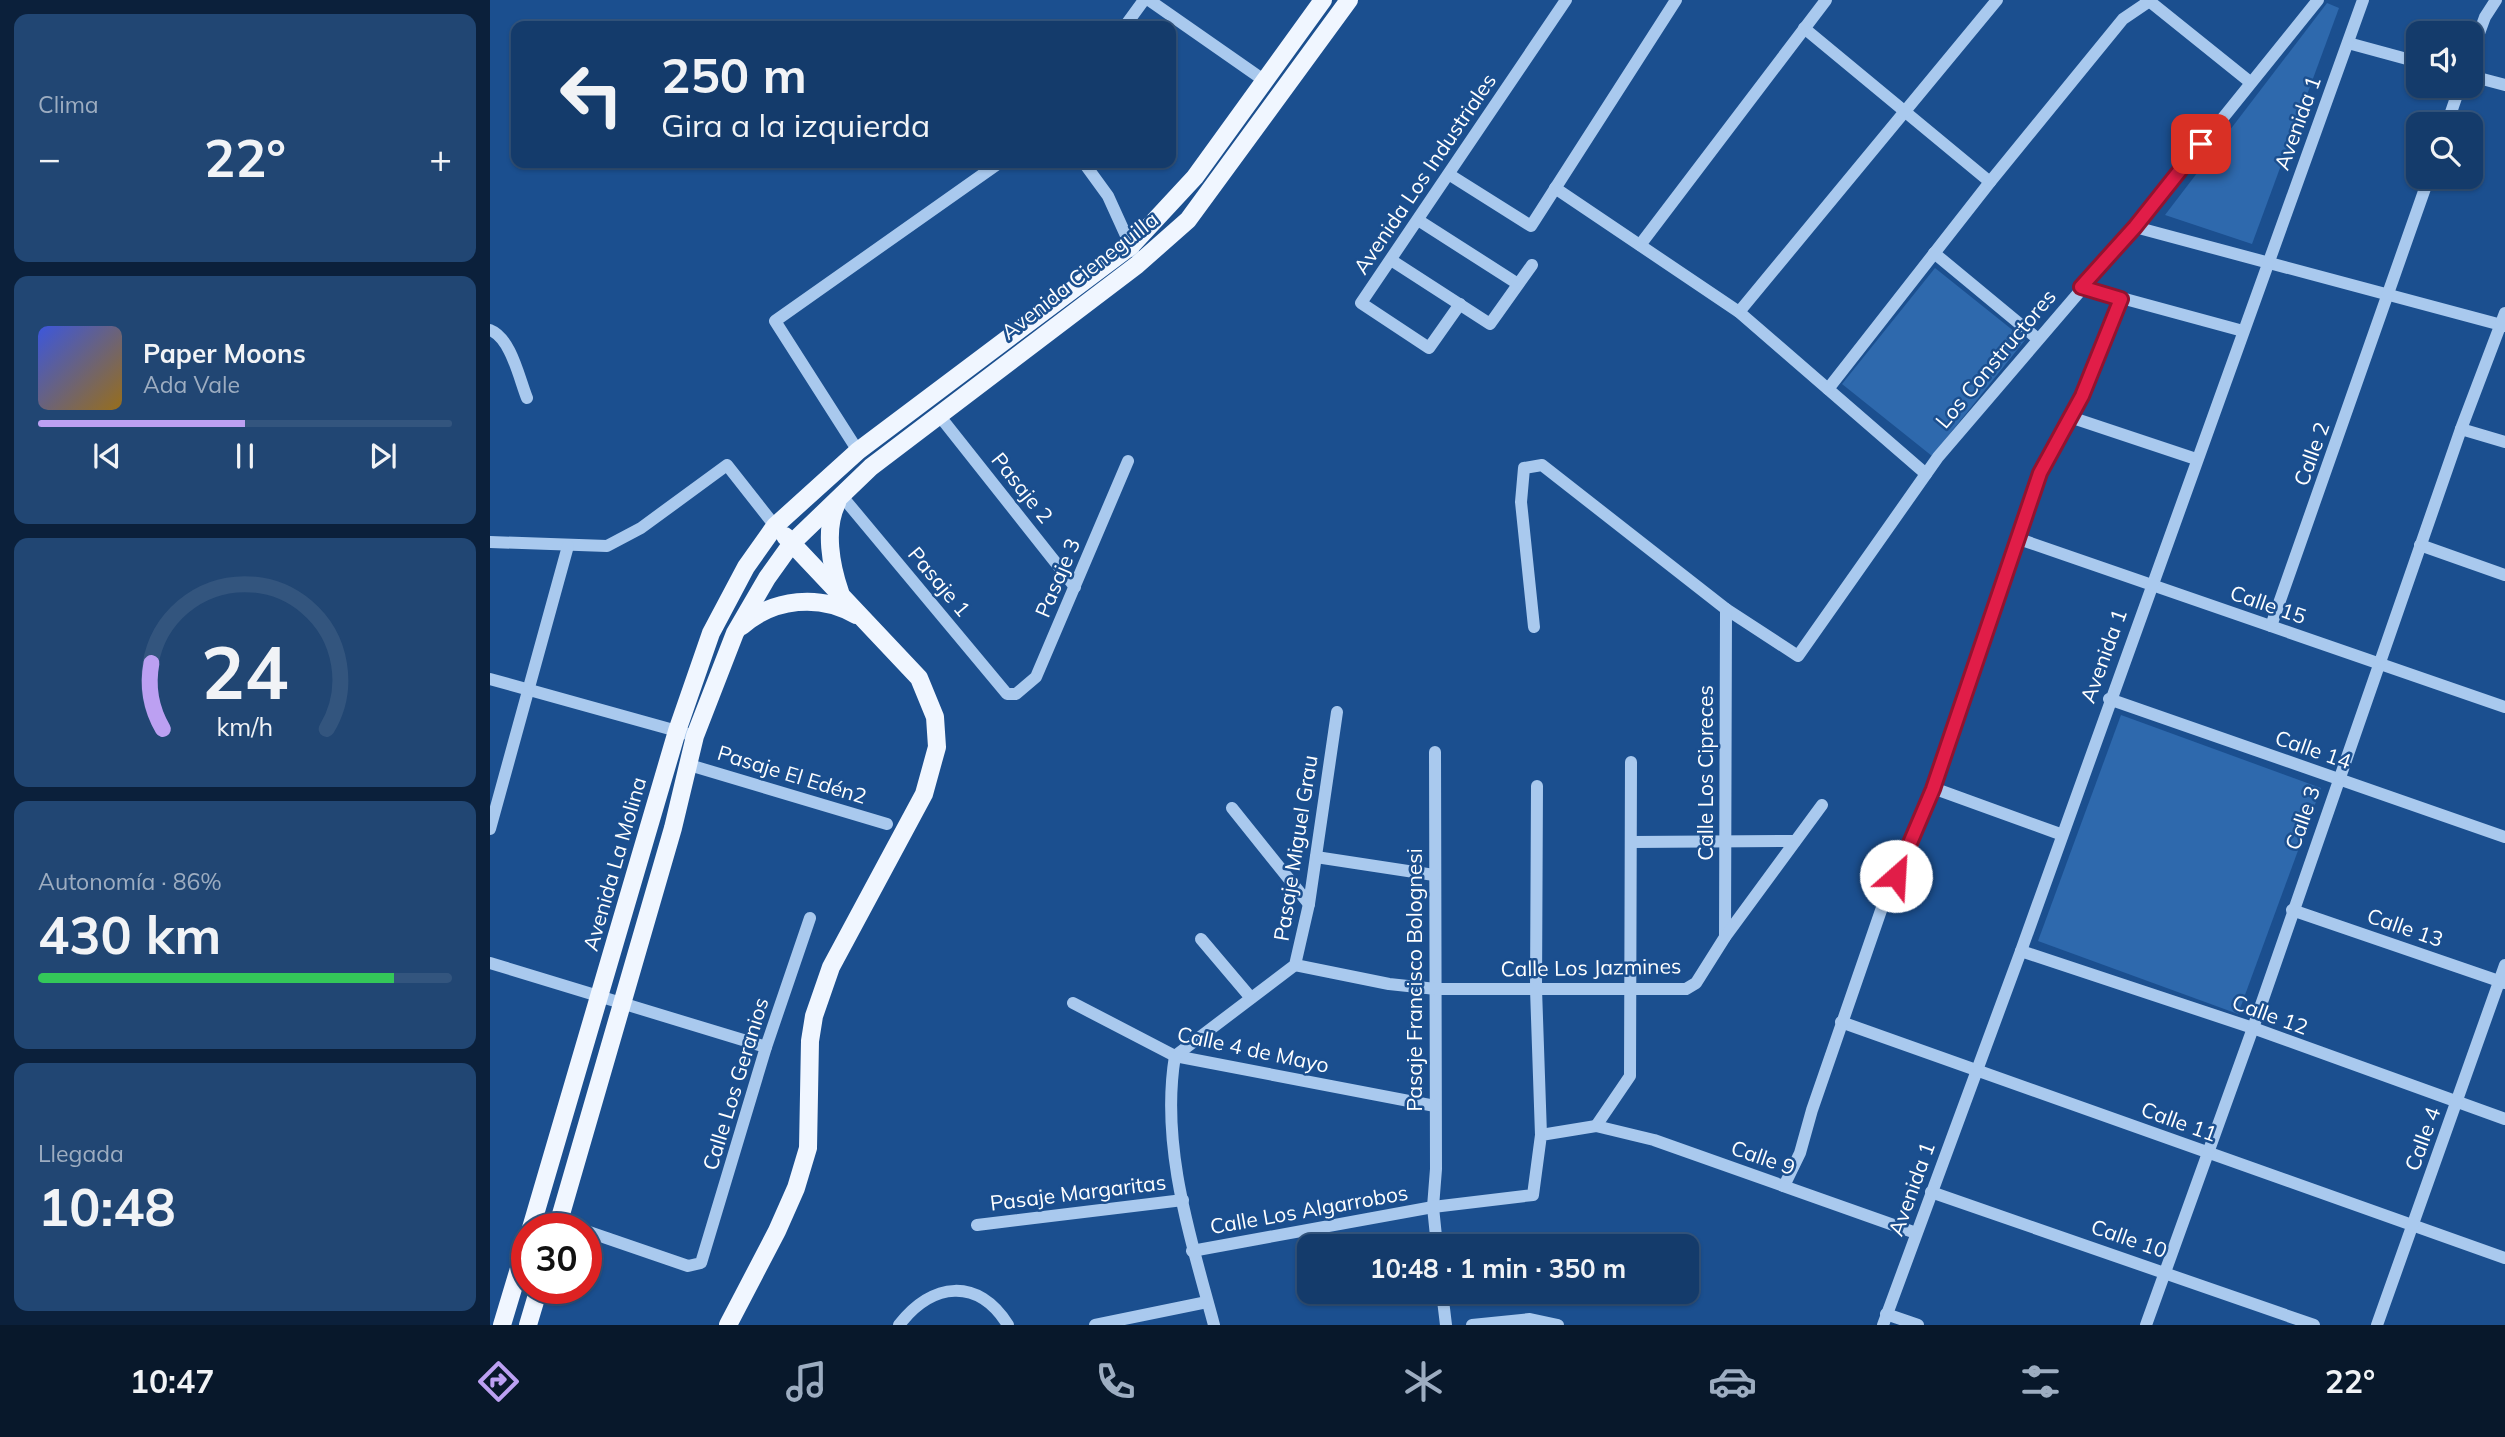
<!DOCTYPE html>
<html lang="es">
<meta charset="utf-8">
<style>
:root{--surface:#143b6b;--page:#214673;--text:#f1f3f6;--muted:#9dadc1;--line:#33557e;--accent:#bca0f2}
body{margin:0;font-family:Mulish,sans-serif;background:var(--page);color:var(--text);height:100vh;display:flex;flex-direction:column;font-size:26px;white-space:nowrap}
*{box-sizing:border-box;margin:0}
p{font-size:23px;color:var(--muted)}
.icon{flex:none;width:38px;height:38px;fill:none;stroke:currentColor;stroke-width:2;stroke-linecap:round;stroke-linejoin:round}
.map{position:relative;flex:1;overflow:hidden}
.sheet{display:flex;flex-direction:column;gap:14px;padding:14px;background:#0b203b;width:490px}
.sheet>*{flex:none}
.hud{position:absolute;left:21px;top:21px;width:665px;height:147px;border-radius:14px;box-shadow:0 2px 5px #0004,0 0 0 2px var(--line);background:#143b6b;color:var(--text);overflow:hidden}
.controls{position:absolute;left:1916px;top:21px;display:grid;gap:14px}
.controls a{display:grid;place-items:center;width:77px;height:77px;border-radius:14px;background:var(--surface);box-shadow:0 2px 5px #0004,0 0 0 2px var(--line);font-size:35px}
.speed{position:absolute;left:21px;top:1213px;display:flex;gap:14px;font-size:35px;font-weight:700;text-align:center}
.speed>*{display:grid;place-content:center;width:91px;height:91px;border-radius:50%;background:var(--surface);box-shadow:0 2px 5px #0004,0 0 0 2px var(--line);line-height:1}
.speed .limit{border:10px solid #d22;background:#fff;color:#111}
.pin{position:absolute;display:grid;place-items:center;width:60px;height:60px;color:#fff;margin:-30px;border-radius:14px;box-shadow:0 4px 10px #0006}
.me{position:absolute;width:77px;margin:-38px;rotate:26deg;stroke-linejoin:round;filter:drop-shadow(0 0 5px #0008)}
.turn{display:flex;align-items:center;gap:24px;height:147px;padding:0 35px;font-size:32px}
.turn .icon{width:91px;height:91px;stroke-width:2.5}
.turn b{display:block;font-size:49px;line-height:60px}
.big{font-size:52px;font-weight:700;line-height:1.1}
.sheet .widget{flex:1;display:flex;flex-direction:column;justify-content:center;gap:10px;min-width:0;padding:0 24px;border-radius:14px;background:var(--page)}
.sheet .dial{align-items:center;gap:0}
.dial svg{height:182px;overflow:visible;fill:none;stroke:var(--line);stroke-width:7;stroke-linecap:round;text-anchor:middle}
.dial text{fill:var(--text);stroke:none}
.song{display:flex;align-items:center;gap:21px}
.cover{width:84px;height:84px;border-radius:10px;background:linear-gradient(135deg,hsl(230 70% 55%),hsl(40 70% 35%))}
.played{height:7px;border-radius:4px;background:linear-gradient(90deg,var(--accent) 50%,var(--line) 50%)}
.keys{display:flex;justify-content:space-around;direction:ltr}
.heat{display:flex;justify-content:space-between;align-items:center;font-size:38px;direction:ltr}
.charge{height:10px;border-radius:5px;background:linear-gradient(90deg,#34c759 86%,var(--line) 0)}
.trip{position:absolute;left:807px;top:1234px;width:402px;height:70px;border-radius:14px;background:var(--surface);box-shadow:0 2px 5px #0004,0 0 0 2px var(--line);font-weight:700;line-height:70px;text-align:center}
.menu{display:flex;height:112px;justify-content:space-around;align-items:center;background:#08182b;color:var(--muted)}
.menu .icon{width:49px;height:49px}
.menu .on{color:var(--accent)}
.menu b{font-size:32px;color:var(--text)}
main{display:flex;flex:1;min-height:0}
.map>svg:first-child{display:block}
.green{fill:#2e69ad}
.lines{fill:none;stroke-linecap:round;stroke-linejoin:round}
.minor{stroke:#a9c9ee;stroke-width:12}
.major{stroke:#f0f6ff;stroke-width:18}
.route-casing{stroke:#92132f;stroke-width:18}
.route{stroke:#e11d48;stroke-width:12}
.labels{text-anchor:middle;stroke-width:5;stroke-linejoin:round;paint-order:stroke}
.street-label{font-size:21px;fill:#fff;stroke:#1b4f8f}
</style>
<main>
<section class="sheet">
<div class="widget"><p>Clima</p>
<div class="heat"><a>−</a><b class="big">22°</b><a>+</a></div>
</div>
<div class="widget">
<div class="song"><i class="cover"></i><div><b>Paper Moons</b><p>Ada Vale</p></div></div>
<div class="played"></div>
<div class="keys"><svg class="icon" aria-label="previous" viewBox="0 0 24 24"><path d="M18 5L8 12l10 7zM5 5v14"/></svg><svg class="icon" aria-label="pause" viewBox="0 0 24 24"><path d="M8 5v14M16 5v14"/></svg><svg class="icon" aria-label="next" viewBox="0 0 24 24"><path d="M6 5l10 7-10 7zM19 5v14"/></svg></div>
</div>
<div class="widget dial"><svg viewBox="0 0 100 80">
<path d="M14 69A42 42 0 1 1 86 69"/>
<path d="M14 69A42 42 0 0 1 9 40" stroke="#bca0f2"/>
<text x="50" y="56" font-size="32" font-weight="700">24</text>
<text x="50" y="72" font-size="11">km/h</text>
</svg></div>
<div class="widget"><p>Autonomía · 86%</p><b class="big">430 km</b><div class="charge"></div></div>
<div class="widget"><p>Llegada</p><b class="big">10:48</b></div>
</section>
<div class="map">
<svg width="2015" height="1325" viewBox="0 0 2015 1325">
<rect width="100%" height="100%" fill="#1b4f8f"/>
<g class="green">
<polygon points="1837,3 1849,8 1762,244 1675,215"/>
<polygon points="1445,268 1535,340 1442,456 1352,384"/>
<polygon points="1631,715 1831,788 1748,1014 1548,941"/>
</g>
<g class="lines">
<g class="minor">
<polyline points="659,0 775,81"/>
<polyline points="1658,0 1760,82"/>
<polyline points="635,26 654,0"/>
<polyline points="1314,28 1500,182"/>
<polyline points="1858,43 1928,62"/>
<polyline points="1981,55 1995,17 2006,0"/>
<polyline points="1981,76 2015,85"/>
<polyline points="1957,124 1970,86"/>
<polyline points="594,163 618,196 643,251"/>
<polyline points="960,175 1041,226 1186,0"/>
<polyline points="1065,188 1249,312 1436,474"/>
<polyline points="928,220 1028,284"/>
<polyline points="1645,227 2015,326"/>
<polyline points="1150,245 1336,0"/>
<polyline points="1444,253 1548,339"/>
<polyline points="901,260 1000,324 1042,265"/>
<polyline points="1591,287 1753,331"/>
<polyline points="970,304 939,348 871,303 1076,0"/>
<polyline points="1249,312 1507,0"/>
<path d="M0,330C21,338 29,378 37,398"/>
<polyline points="1338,389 1500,182 1633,19 1661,0"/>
<polyline points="448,414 585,587"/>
<polyline points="1580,417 1706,459"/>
<polyline points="1971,429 2015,442"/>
<polyline points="368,451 285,321 509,163"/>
<polyline points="351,495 517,694 526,694 546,677 638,461"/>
<polyline points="1529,539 2015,707"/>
<polyline points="0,542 117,546 151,528 237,465 285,526"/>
<polyline points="1930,545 2015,575"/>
<polyline points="1781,626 1939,177"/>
<polyline points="1044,627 1031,502 1034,468 1052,465 1236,609 1308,656 1448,457 1645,227 1828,0"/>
<polyline points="0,679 205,736"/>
<polyline points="1619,699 2015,837"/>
<polyline points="945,752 946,1169 943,1207 947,1246"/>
<polyline points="196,764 397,824"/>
<polyline points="1047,786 1046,989 1051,1135"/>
<polyline points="1443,788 1570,834"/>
<polyline points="742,808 819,904"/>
<polyline points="0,829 78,546"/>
<polyline points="1142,842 1305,841"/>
<polyline points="826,857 944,875"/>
<polyline points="1802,910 2015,983"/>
<polyline points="1235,937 1236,609"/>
<polyline points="711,939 761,998"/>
<polyline points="1531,951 1763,1028 2015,1119"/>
<polyline points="0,963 276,1047"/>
<polyline points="805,965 899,984 946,989 1196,989 1206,983 1235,937 1332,805"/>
<polyline points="583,1003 685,1056 945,1106"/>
<polyline points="1351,1022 2015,1258"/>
<polyline points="1106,1126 1140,1076 1141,762"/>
<polyline points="1294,1186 1310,1153 1322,1110 1397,893 1416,857 1443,788 1550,473 1592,396 1631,299"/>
<polyline points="1441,1192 1824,1325"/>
<polyline points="69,1222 89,1228"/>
<polyline points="487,1225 693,1200"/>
<polyline points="96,1231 198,1266 211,1263 276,1047 320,918"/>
<polyline points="702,1251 943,1207 1043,1195 1051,1135 1106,1126 1164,1140 1426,1233"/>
<polyline points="952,1292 956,1325"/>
<polyline points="1396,1314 1428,1325"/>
<path d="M409,1325C442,1282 488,1277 518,1325"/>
<polyline points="605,1325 717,1302"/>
<path d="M724,1325C701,1239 670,1146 685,1056L805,965L819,904L847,712"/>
<polyline points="982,1325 1040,1319 1068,1325"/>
<polyline points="1393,1325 1531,951 1873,0"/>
<polyline points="1656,1325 1763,1028 1971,429 2015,313"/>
<polyline points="1887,1325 2015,965"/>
</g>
<g class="major">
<path d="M347,503C334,529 341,566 350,592"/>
<path d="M252,626C284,598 330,594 366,615"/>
<polyline points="41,1228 187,731 221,633 256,567 285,526 368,451 641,246 705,177 833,0"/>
<polyline points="67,1228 183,828 205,736 245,633 277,578 302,543 381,467 647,265 698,220 859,0"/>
<polyline points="12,1325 37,1242"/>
<polyline points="38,1325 49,1288"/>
<polyline points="238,1325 287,1231 306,1188 318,1148 320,1041 324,1016 341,967 434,794 447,747 445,717 429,678 295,536"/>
</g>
</g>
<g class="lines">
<defs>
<polyline id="route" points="1406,876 1443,789 1550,473 1592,396 1631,299 1591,287 1645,227 1711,144"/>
</defs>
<use href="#route" class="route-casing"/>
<use href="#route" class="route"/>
</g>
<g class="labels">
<g class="street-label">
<text transform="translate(1808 123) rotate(-70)" y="7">Avenida 1</text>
<text transform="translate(935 174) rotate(-56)" y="7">Avenida Los Industriales</text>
<text transform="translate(590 276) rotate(-38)" y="7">Avenida Cieneguilla</text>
<text transform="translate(1506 359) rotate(-50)" y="7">Los Constructores</text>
<text transform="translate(1822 454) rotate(-70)" y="7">Calle 2</text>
<text transform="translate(532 488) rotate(51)" y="7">Pasaje 2</text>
<text transform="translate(568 578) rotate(-67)" y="7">Pasaje 3</text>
<text transform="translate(449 582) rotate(50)" y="7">Pasaje 1</text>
<text transform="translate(1778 605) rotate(19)" y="7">Calle 15</text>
<text transform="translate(1614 656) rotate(-70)" y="7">Avenida 1</text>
<text transform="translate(1823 750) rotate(19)" y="7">Calle 14</text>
<text transform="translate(1216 773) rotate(-90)" y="7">Calle Los Cipreces</text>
<text transform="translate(302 775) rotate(17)" y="7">Pasaje El Edén2</text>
<text transform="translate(1813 818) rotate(-71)" y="7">Calle 3</text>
<text transform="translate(806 848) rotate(-81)" y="7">Pasaje Miguel Grau</text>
<text transform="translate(125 864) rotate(-74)" y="7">Avenida La Molina</text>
<text transform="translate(1915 928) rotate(19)" y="7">Calle 13</text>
<text transform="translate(1101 968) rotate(-1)" y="7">Calle Los Jazmines</text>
<text transform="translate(925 980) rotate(-90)" y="7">Pasaje Francisco Bolognesi</text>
<text transform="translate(1780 1015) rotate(20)" y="7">Calle 12</text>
<text transform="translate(763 1050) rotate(12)" y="7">Calle 4 de Mayo</text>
<text transform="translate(246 1084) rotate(-73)" y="7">Calle Los Geranios</text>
<text transform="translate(1689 1122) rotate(20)" y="7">Calle 11</text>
<text transform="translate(1933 1139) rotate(-70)" y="7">Calle 4</text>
<text transform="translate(1273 1158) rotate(19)" y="7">Calle 9</text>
<text transform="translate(1422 1189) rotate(-70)" y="7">Avenida 1</text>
<text transform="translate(588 1193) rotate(-7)" y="7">Pasaje Margaritas</text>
<text transform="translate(819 1210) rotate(-10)" y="7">Calle Los Algarrobos</text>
<text transform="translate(1639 1239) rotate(19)" y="7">Calle 10</text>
</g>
</g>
</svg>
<div class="controls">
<a><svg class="icon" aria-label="sound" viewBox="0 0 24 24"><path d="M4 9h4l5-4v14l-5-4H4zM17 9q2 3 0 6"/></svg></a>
<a><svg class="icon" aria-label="search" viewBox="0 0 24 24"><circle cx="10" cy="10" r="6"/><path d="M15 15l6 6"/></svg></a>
</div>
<div class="speed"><div class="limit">30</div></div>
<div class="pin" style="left:1711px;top:144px;background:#d93025"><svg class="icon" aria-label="arrive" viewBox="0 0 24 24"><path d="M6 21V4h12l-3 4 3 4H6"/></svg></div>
<svg class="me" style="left:1406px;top:876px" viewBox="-20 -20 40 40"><circle r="19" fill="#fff"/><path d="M0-13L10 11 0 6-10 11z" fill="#e11d48"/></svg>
<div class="trip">10:48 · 1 min · 350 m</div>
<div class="hud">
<div class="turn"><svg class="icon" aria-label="left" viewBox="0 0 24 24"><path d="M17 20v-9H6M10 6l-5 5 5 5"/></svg><div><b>250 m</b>Gira a la izquierda</div></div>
</div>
</div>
</main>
<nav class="menu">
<b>10:47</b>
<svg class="icon on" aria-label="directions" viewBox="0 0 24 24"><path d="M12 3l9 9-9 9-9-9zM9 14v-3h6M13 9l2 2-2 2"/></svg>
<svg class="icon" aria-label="music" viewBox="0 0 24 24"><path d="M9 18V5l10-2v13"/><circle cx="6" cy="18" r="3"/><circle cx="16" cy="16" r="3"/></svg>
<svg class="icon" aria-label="phone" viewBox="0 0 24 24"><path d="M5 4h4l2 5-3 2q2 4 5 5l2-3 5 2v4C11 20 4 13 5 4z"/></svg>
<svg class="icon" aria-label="climate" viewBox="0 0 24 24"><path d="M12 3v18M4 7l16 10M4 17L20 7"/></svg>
<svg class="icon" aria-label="car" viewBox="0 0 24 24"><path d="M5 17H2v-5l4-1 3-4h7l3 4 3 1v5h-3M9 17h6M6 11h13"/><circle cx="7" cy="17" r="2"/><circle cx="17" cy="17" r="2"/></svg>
<svg class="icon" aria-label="filters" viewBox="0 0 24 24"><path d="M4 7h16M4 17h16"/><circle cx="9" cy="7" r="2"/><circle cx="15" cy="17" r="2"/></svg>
<b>22°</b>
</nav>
